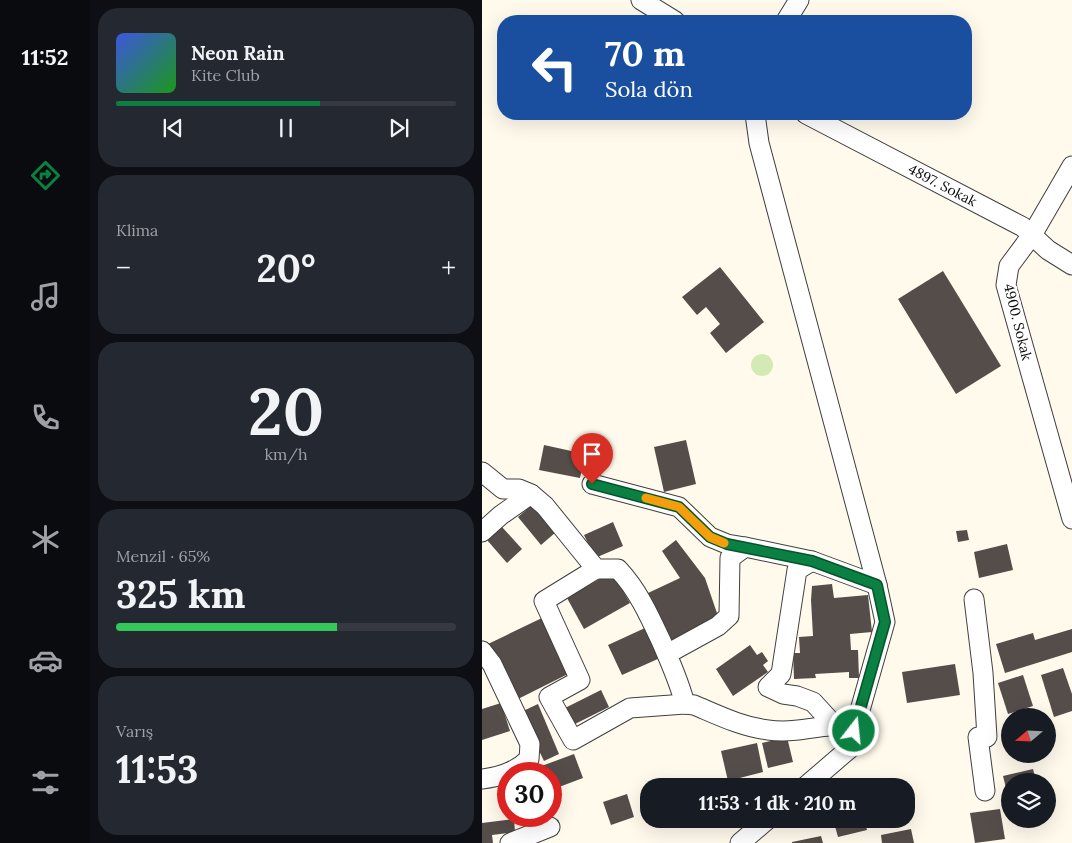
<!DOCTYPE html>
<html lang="tr">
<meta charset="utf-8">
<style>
:root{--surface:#171b24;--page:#242831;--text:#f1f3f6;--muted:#9ea1a6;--line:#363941;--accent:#0b8043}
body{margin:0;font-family:Lora,serif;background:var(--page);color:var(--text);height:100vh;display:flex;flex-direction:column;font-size:19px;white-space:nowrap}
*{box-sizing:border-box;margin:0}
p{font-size:16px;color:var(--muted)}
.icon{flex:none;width:28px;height:28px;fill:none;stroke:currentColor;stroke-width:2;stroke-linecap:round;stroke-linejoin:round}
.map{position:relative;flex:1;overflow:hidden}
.sheet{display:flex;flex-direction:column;gap:8px;padding:8px;background:#0d0f14;width:392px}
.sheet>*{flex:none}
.top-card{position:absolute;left:15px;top:15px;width:475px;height:105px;border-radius:20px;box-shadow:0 5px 20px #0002;background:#1a4fa0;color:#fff;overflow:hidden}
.needle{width:32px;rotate:251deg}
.buttons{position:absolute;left:519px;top:708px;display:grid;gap:10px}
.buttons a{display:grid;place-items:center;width:55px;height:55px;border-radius:50%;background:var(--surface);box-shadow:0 5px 20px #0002;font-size:25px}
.speed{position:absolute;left:15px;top:762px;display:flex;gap:10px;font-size:25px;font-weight:700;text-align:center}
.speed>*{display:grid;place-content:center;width:65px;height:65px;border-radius:50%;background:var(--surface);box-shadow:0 5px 20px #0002;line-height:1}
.speed .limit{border:8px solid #d22;background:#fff;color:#111}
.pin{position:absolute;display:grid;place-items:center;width:42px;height:42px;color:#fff;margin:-51px -21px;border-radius:50% 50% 50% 0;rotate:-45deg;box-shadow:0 0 5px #0007}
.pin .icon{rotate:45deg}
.me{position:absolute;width:55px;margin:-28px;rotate:16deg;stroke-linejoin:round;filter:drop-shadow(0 0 4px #0008)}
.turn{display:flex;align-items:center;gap:18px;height:105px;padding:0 25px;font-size:22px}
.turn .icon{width:65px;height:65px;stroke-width:2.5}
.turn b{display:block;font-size:35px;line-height:42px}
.big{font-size:38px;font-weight:700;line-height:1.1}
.sheet .tile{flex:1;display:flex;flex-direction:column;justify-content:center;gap:8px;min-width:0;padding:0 18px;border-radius:20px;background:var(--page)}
.sheet .dial{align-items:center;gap:0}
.dial b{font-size:65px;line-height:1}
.song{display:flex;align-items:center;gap:15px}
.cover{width:60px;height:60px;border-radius:8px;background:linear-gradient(135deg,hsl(230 70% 55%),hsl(120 70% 35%))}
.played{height:5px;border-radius:2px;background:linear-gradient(90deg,var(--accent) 60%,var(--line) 60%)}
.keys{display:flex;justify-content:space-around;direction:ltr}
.heat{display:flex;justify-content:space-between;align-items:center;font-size:28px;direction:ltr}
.charge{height:8px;border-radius:4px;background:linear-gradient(90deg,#34c759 65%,var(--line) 0)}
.trip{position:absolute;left:158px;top:778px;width:275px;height:50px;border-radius:20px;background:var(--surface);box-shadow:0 5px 20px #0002;font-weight:700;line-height:50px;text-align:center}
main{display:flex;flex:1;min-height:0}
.menu{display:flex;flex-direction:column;width:90px;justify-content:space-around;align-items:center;background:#090b0e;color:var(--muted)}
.menu .icon{width:35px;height:35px}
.menu .current{color:var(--accent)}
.menu b{font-size:22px;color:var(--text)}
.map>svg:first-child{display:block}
.green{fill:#d4eab5}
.building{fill:#554d49}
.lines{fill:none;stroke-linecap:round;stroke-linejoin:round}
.minor-casing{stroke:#3f3f3f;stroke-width:21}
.minor{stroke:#fff;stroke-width:19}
.route-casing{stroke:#07532c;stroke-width:12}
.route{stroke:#0b8043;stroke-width:9}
.slow{stroke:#f59e0b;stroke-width:9}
.labels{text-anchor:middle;stroke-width:5;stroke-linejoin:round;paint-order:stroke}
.street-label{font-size:14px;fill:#0c0c0c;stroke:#fff}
</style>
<main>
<nav class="menu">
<b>11:52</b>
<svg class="icon current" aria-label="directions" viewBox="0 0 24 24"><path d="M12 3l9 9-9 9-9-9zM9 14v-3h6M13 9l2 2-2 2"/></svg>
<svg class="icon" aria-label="music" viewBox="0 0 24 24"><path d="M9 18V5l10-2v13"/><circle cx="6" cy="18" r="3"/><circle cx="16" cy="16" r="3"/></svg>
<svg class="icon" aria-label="phone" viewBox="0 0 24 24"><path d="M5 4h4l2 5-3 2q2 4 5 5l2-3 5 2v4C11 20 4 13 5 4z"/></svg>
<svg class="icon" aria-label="climate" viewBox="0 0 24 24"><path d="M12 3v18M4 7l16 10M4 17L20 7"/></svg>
<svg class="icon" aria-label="car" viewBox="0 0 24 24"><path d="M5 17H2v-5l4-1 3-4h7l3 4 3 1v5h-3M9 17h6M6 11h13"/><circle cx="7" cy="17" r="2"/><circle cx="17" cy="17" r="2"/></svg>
<svg class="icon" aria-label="filters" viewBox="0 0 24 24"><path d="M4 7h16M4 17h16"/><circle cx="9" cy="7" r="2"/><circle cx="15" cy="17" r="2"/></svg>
</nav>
<section class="sheet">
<div class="tile">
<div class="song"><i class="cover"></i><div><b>Neon Rain</b><p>Kite Club</p></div></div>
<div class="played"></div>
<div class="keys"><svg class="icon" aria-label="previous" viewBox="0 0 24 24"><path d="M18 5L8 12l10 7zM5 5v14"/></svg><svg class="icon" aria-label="pause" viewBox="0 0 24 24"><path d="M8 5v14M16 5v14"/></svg><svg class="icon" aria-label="next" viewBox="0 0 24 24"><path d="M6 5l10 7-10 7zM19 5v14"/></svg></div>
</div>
<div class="tile"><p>Klima</p>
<div class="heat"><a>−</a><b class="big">20°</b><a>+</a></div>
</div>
<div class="tile dial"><b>20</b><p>km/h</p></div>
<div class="tile"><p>Menzil · 65%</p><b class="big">325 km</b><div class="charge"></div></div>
<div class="tile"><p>Varış</p><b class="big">11:53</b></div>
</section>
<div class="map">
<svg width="590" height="843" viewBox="0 0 590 843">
<rect width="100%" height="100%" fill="#fffaec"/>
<circle class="green" cx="280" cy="365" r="11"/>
<g class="building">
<polygon points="238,267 282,322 244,353 228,333 238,324 224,307 215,315 200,297"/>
<polygon points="461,271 519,366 474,394 416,299"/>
<polygon points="204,440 214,484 182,492 172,447"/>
<polygon points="62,445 103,454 98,478 57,470"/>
<polygon points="51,504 74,532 59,545 36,517"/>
<polygon points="131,522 141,546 113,558 102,535"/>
<polygon points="20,527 40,549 25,563 5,540"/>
<polygon points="485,530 487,540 476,542 474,531"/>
<polygon points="194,540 223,578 237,619 202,634 203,637 188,644 166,593 198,578 180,551"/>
<polygon points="525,544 531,570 497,578 492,552"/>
<polygon points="130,572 148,603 102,629 85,598"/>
<polygon points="350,584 352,598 386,595 390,632 368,634 369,650 376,650 377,678 367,678 367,672 333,674 334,678 312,679 311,653 318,653 317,637 331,636 329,600 330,586"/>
<polygon points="62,617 90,672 34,700 6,644"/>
<polygon points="163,628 178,658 140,675 126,645"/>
<polygon points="590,629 590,652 523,673 514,644 551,633 553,640"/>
<polygon points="268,645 275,655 280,652 286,661 281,665 286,672 251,696 234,669"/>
<polygon points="473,664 478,695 425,703 420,672"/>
<polygon points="581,668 590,694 590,711 572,717 559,675"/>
<polygon points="541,675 551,706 526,714 516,683"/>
<polygon points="119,690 127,707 91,725 83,708"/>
<polygon points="19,703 28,731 0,740 0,709"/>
<polygon points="56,704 77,754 62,761 48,732 41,711"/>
<polygon points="305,737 311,762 286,768 280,743"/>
<polygon points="275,743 281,772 246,781 239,751"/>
<polygon points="92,754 101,778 69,790 69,774 38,774"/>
<polygon points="551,769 554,781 528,781 527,800 521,776"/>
<polygon points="145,794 152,817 129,825 121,802"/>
<polygon points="518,809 523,839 493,843 488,813"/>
<polygon points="424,811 427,823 399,828 397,819 424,819"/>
<polygon points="32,819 33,832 10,835 11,843 0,843 0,823"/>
<polygon points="351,819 382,819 385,830 356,837"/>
<polygon points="429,829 432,843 400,843 399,835"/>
<polygon points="339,836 341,843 310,843 310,842"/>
</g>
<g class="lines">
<defs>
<g id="minor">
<polyline points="159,0 193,21"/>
<polyline points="304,21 317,0"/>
<polyline points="273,114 277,143 395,585 403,622 367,749 324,786"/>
<path id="s1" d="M324,114L541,227L566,250L590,265"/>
<polyline points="590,166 550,235 527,266 524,285 590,519"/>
<path d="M0,472L21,489H37L49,494L63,506L114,569H136C156,590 168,617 180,643C189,664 197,681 203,704"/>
<polyline points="110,484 197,507 228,537 245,544 263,547"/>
<polyline points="0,532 19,515 49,494"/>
<polyline points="330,561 315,570 299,674 286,687 301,694 315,696 331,702 352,725"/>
<path d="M114,569L62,601L98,680L67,697L91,740L148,708L203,704L212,705C236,715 260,727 286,730C308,733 331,728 352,725L367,749"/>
<polyline points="492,599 501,673 505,737"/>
<path d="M0,651L10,664L48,744L47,759C35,771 17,777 0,779"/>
<polyline points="185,654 236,626 247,616 248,558 263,547 330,561 395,585"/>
<polyline points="496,737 503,791"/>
<polyline points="28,843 68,827"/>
<polyline points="258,843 286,819"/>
</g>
</defs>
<use href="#minor" class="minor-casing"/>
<use href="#minor" class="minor"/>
</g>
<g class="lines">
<defs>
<polyline id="route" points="110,484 197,507 228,537 245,544 330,561 395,585 403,622 372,731"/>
</defs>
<use href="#route" class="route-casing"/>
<use href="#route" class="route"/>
<polyline class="slow" points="164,498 197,507 228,537 242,543"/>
</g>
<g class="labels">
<g class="street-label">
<text dy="5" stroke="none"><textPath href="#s1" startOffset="154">4897. Sokak</textPath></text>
<text transform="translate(536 322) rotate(76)" y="5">4900. Sokak</text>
</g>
</g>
</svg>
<div class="buttons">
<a><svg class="needle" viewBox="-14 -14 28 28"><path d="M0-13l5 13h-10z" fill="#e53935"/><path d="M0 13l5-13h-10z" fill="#9ea1a6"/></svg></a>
<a><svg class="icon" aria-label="layers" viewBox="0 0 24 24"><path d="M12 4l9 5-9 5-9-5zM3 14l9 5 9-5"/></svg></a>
</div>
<div class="speed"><div class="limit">30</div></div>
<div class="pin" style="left:110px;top:484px;background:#d93025"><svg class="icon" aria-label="arrive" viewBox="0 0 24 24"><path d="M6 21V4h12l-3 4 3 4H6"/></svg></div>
<svg class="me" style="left:372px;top:731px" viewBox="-20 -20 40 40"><circle r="17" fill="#0b8043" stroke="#fff" stroke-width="3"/><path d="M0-11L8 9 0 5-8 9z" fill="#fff"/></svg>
<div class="trip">11:53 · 1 dk · 210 m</div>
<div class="top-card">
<div class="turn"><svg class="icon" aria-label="left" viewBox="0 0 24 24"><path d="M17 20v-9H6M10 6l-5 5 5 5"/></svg><div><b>70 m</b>Sola dön</div></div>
</div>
</div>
</main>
